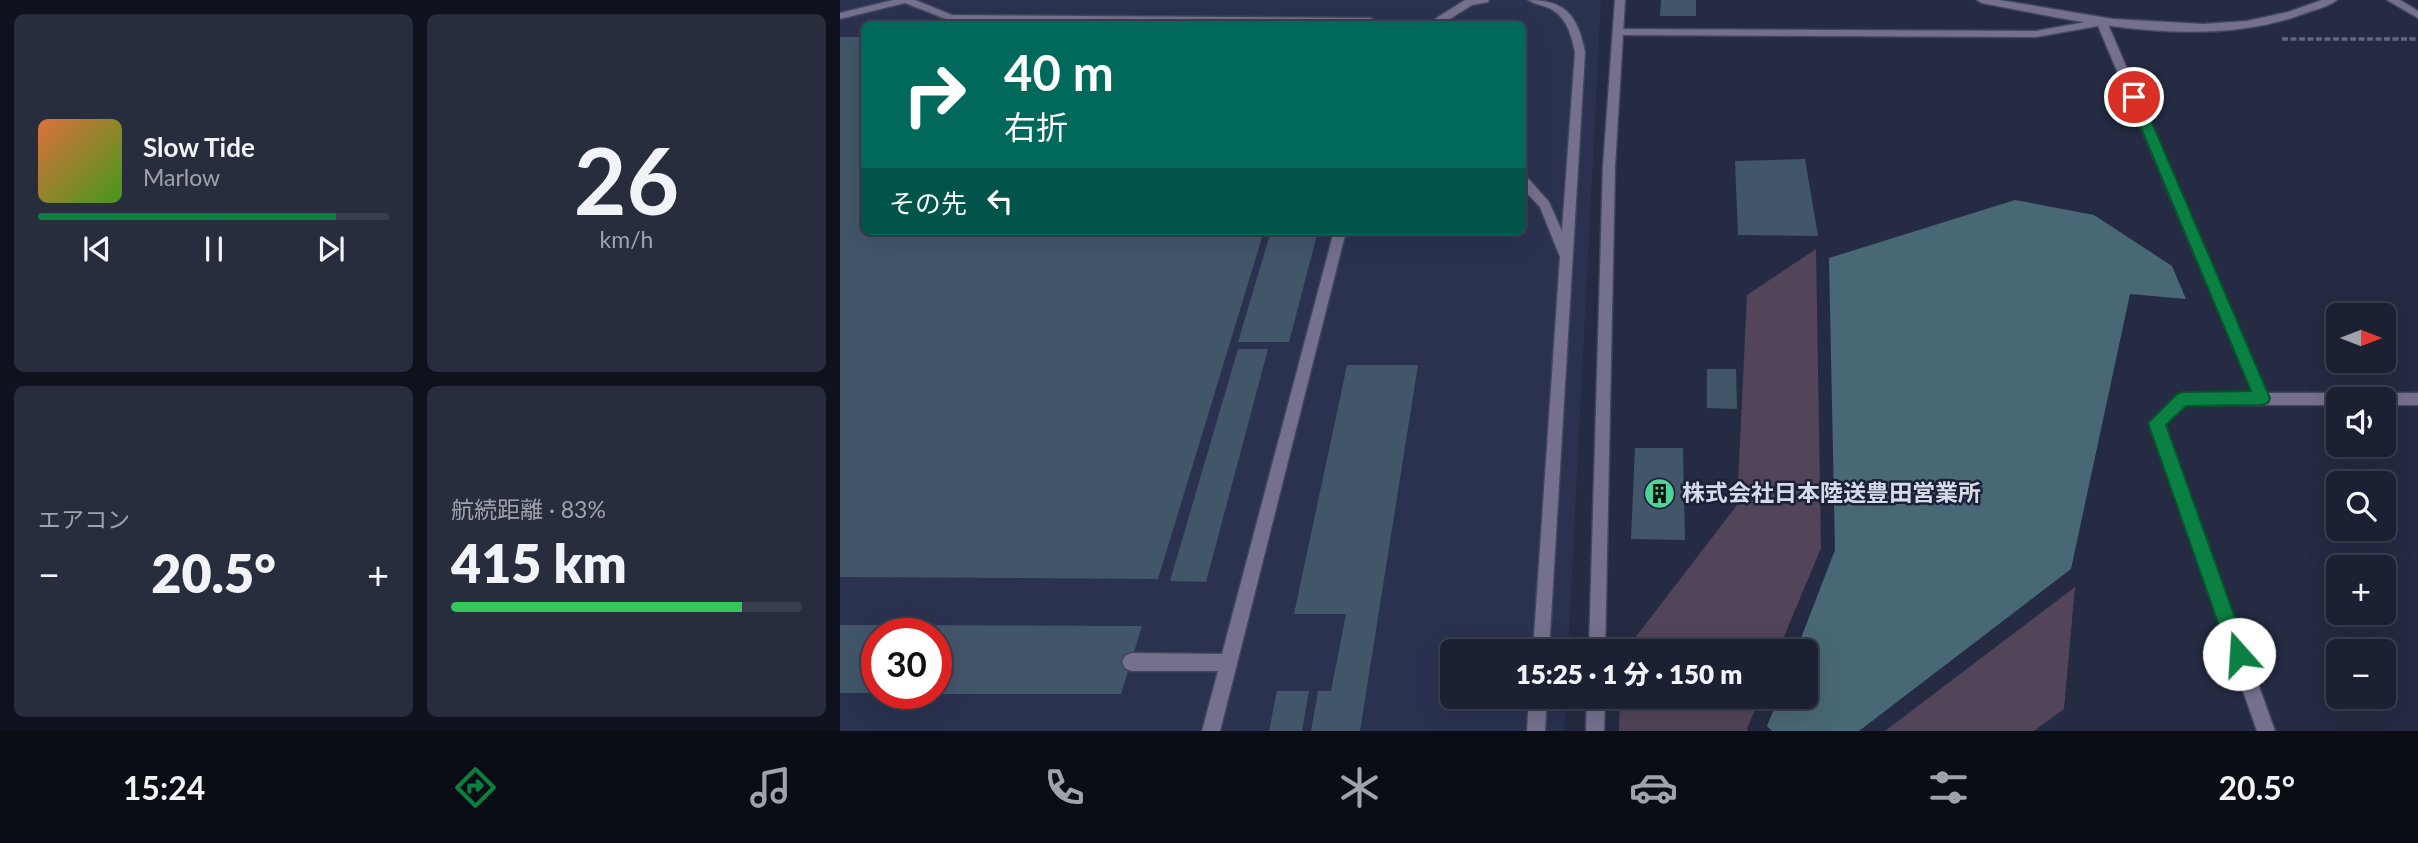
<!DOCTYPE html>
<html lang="ja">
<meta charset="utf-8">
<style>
:root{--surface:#1b2032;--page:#282d3e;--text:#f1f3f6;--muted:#a0a3ac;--line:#393e4d;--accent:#0b8043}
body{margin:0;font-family:Lato,"Noto Sans JP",sans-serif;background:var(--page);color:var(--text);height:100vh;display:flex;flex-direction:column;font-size:26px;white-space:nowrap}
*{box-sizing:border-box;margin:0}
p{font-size:23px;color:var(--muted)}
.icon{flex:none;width:38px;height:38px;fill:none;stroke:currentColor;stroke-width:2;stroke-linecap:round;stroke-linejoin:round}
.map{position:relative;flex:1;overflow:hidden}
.side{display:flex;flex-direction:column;gap:14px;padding:14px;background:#0f121c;width:840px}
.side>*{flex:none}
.top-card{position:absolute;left:21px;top:21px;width:665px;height:214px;border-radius:10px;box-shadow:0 7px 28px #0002,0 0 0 2px var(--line);background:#00695c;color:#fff;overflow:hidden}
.needle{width:46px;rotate:90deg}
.fabs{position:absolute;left:1486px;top:303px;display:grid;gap:14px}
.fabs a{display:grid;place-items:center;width:70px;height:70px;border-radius:10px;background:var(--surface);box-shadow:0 7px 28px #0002,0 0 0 2px var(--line);font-size:35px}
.speed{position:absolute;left:21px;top:618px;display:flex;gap:14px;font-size:35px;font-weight:700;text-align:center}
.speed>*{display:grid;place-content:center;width:91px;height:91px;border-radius:50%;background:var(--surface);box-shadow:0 7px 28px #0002,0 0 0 2px var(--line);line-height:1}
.speed .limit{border:10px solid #d22;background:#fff;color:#111}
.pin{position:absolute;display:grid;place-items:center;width:60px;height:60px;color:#fff;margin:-30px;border:4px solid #fff;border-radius:50%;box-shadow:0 2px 7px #0007}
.me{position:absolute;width:77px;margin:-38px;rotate:341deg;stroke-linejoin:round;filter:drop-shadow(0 0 5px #0008)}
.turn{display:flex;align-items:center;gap:24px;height:147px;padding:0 28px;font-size:32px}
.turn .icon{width:91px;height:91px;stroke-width:2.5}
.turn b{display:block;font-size:49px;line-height:60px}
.then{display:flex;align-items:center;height:66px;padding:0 28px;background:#0003;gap:14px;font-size:26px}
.big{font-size:52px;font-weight:800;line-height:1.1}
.side .widget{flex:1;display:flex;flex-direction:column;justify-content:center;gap:10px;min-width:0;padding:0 24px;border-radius:10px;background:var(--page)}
.side .dial{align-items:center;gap:0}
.dial b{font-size:91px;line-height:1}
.song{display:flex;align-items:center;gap:21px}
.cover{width:84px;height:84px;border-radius:10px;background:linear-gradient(135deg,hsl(20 70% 55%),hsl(100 70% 35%))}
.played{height:7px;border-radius:4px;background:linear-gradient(90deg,var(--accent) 85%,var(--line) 85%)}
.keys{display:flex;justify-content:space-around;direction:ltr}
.heat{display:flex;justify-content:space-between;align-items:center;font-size:38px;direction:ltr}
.charge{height:10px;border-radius:5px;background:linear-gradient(90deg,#34c759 83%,var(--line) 0)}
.side .tiles{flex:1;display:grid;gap:14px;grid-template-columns:repeat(2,1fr)}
.trip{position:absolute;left:600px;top:639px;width:378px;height:70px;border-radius:10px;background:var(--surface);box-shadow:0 7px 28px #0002,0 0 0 2px var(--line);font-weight:800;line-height:70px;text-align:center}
.tab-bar{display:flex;height:112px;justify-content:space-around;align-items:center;background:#0b0d14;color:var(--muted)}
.tab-bar .icon{width:49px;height:49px}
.tab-bar .active{color:var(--accent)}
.tab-bar b{font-size:32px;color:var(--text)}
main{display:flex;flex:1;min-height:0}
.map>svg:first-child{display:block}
.built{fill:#2a3250;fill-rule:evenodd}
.green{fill:#524459}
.water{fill:#496875}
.building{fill:#42566a}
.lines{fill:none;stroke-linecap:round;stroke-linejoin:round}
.service-casing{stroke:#40475d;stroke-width:3}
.minor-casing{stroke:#40475d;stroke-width:3}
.tertiary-casing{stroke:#40475d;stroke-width:3}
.path{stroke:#62687c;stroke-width:3.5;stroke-dasharray:6 2.5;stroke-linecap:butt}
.service{fill:#75708d;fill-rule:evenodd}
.minor{fill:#75708d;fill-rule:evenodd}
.tertiary{fill:#75708d;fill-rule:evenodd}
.route{fill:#0b8043;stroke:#07532c;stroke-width:2}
.labels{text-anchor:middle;stroke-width:5;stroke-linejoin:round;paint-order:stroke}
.poi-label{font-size:23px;font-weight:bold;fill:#d6dbea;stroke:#1b2138;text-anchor:start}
</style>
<main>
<section class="side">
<div class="tiles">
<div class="widget">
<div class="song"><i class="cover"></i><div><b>Slow Tide</b><p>Marlow</p></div></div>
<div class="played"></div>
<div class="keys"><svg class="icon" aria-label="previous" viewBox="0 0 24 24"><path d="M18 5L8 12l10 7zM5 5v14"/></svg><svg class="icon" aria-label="pause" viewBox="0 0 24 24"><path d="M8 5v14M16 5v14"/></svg><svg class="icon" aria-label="next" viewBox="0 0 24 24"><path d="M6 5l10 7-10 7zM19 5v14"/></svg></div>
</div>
<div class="widget dial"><b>26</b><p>km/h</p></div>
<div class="widget"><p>エアコン</p>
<div class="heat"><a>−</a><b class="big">20.5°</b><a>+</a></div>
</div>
<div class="widget"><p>航続距離 · 83%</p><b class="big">415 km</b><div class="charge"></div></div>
</div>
</section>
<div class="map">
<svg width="1578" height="731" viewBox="0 0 1578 731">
<rect width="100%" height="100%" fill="#242b42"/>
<path class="built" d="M0,0H761L728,651H612V696L726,697L724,731H0ZM24,24H682V231H24ZM37,634H96V693H37Z"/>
<g class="green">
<polygon points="976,249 981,548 938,651 785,651 897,505 907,295"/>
<polygon points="1235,587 1224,709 1194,731 1045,731"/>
<polygon points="780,697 780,696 920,697 907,729 908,731 779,731"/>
</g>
<polygon class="water" points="1175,200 1254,215 1332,266 1346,299 1290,294 1231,569 1019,731 932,731 927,726 939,697 966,696 966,651 956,651 995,550 989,258"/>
<g class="building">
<polygon points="821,0 856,0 856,16 820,16"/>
<polygon points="0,37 24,37 24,231 424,231 318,579 0,577"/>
<polygon points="965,159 978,236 898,235 895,161"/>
<polygon points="431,231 478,231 449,342 398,342"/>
<polygon points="398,349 428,349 366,582 330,581"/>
<polygon points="507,365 578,365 520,731 471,731 478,691 491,691 506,614 454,614"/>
<polygon points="867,369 896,369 897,409 867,408"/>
<polygon points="795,448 843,448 845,540 791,539"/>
<polygon points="0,625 302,626 281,694 96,694 96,634 37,634 37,693 0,693"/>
<polygon points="437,691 469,691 462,731 429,731"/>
</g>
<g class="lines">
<defs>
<g id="service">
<polygon points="53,0 75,0 112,15 531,18 540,24 111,21 65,3 0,19 0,13"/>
<polygon points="625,0 649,0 648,2 632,5 602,24 592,24 595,19"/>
<path d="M688,0C726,0 738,16 745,52L709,651H693L720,257L700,207L682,188V175L686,176L709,202L722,231L735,52C731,34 727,17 709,8C702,5 694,4 688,0Z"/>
<polygon points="494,231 506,231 380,731 362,731 378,671 291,671 285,668 282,662 285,656 291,653 382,654"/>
<polygon points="689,696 707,696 705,731 687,731"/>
</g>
<g id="minor">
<polygon points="1547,0 1560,0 1578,11 1578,18"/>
<polygon points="1262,19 1267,22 1427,393 1578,393 1578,405 1544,405 1544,399 1498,399 1498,405 1346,405 1325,425 1435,731 1417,731 1310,423 1338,395 1343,393 1413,393 1258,26 1196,37 778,35 773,32 778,29 1196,31"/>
</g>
<g id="tertiary">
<polygon points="775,0 785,0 775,167 765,651 749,651 763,167"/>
<path d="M1137,0H1159L1273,19L1363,24L1407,21L1448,12L1482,0H1497C1488,7 1474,10 1463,14C1364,51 1242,22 1142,3Z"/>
<polygon points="747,696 765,696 764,731 746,731"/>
</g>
</defs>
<use href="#service" class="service-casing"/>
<use href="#minor" class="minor-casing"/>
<use href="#tertiary" class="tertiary-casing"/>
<polyline class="path" points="1442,39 1578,39"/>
<use href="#service" class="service"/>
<use href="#minor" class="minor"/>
<use href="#tertiary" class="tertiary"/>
</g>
<polygon class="route" points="1294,93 1301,97 1430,398 1428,403 1422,405 1346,406 1326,425 1408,654 1405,661 1399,664 1392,661 1389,654 1308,423 1337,394 1343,392 1411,391 1288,97"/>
<defs>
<symbol id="building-disc" viewBox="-11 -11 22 22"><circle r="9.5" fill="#50d398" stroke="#1b2138"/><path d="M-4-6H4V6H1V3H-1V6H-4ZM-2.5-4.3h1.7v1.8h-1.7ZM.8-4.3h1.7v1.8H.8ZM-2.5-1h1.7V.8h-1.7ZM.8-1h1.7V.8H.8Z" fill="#111"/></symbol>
</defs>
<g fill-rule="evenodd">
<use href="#building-disc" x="802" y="476" width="35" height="35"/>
</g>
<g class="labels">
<g class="poi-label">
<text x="842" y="501">株式会社日本陸送豊田営業所</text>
</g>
</g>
</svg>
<div class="fabs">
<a><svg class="needle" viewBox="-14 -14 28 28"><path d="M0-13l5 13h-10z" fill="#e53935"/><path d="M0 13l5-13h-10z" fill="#a0a3ac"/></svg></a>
<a><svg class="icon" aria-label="sound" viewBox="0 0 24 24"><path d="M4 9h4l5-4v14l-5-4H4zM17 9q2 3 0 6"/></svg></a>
<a><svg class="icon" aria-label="search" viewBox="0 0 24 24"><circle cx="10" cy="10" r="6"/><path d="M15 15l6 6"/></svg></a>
<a>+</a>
<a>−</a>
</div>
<div class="speed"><div class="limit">30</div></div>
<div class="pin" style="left:1294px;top:97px;background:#d93025"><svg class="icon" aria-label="arrive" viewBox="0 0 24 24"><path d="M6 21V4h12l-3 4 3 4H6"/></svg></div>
<svg class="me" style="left:1399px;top:654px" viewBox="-20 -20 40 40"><circle r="19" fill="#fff"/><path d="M0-13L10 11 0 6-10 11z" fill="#0b8043"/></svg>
<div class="trip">15:25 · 1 分 · 150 m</div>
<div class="top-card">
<div class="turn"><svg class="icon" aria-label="right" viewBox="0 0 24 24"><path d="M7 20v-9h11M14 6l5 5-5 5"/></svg><div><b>40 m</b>右折</div></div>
<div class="then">その先<svg class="icon" aria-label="left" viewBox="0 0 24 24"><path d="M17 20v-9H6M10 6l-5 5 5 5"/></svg></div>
</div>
</div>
</main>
<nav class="tab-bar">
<b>15:24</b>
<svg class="icon active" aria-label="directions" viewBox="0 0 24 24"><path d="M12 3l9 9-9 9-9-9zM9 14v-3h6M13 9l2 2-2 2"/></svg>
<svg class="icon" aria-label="music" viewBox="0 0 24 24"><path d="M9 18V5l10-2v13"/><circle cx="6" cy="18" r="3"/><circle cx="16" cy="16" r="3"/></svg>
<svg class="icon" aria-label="phone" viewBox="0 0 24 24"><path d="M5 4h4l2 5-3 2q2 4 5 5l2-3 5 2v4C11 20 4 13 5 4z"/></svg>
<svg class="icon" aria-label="climate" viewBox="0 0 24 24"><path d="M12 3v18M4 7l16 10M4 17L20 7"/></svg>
<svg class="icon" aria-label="car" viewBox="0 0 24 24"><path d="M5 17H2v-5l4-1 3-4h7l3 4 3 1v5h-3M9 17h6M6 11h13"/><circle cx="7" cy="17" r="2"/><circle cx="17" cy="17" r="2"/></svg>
<svg class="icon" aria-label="filters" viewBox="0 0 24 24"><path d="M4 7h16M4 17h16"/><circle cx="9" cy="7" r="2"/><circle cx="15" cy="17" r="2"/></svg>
<b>20.5°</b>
</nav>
